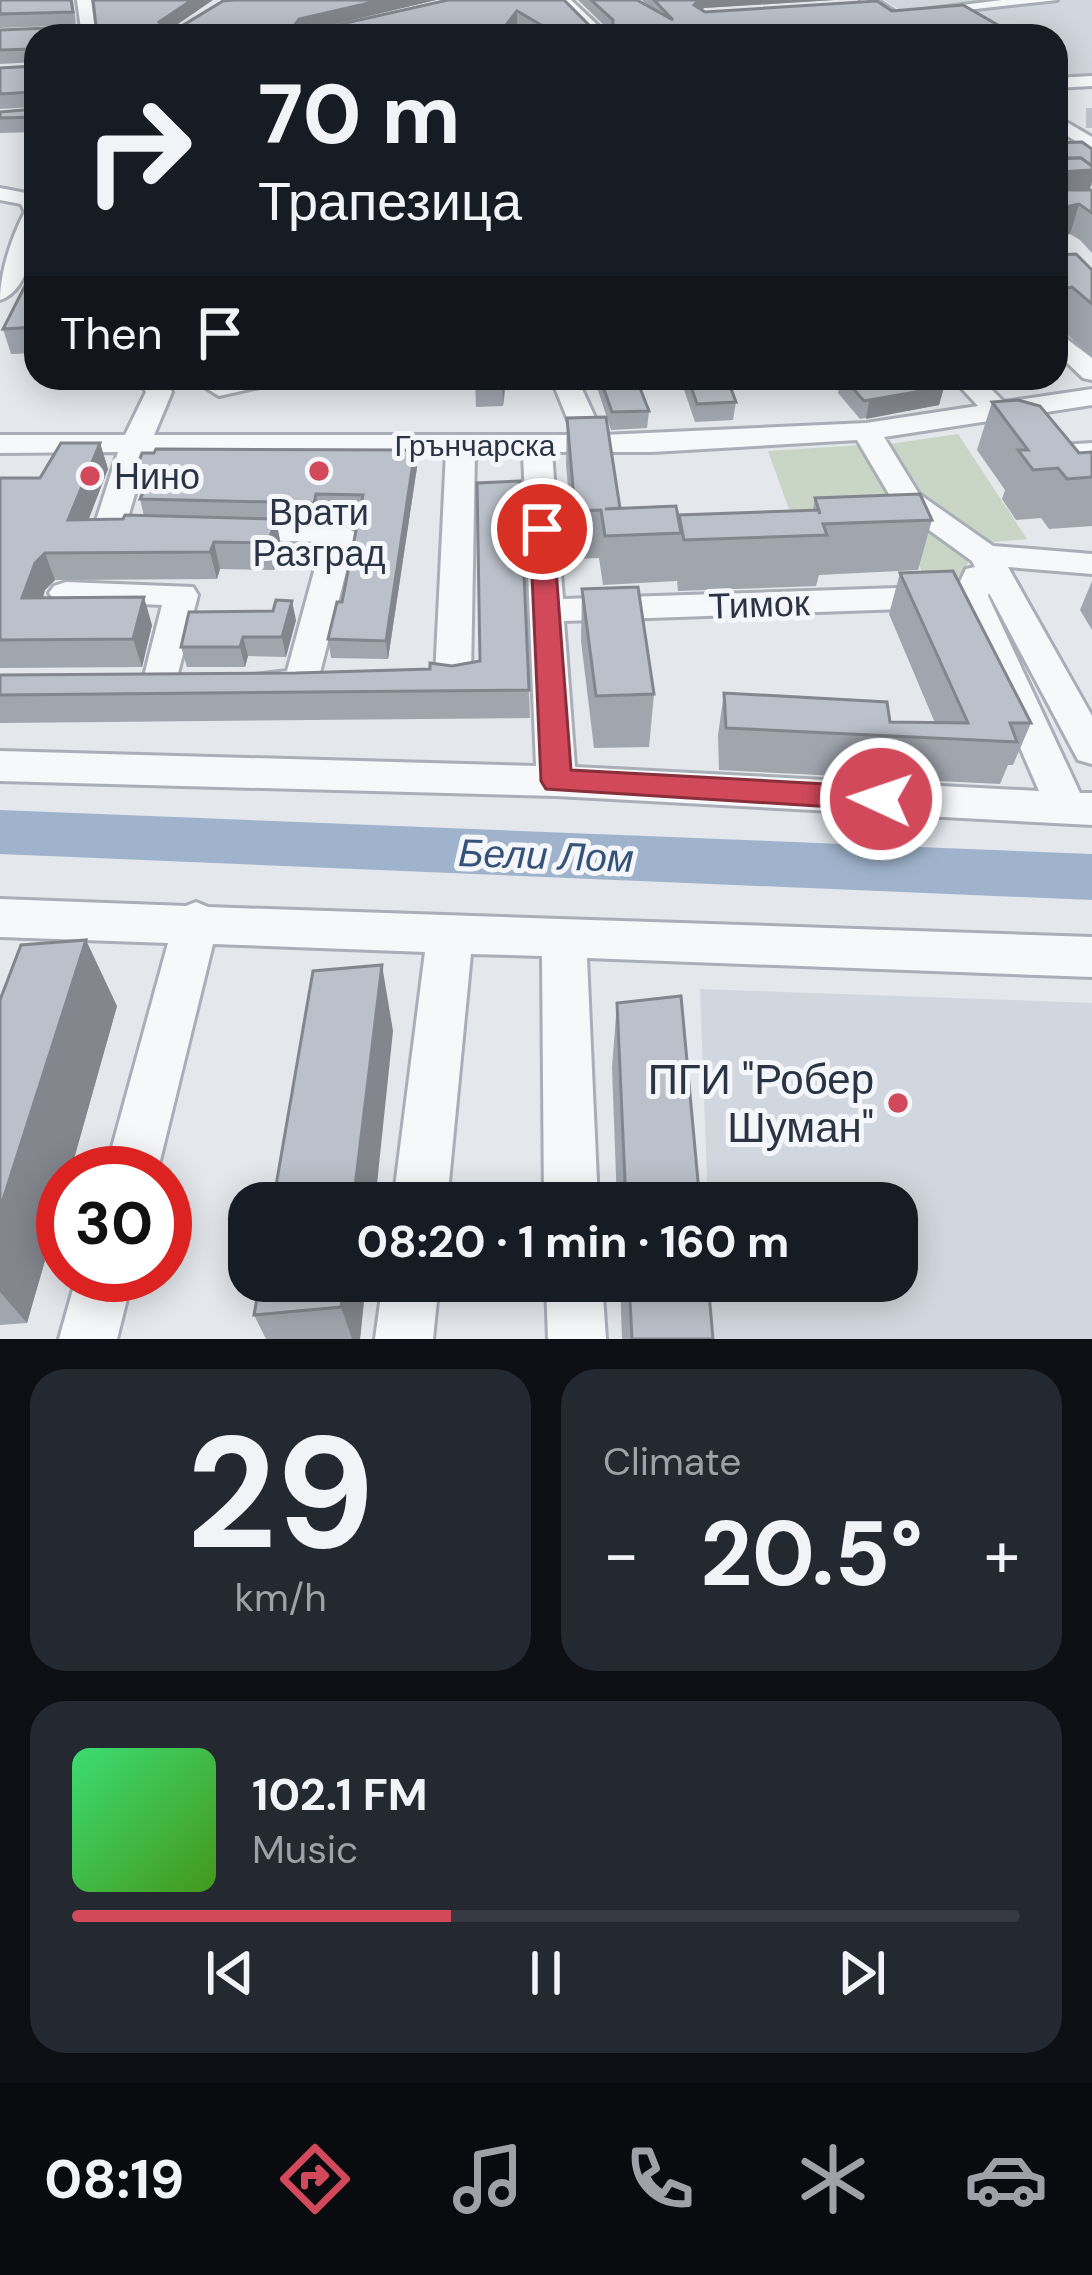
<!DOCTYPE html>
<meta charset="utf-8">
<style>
:root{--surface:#171b24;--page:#242831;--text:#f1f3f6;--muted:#9ea1a6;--line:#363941;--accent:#d1495b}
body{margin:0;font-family:"DM Sans",sans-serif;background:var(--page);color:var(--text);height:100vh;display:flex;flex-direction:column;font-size:45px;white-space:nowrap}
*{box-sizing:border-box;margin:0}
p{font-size:39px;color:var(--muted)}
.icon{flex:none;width:66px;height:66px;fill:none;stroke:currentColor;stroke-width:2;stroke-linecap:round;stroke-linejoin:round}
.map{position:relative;height:1339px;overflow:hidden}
.panel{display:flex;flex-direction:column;gap:30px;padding:30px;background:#0d0f14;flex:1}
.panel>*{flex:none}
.banner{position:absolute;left:24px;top:24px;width:1044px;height:366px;border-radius:36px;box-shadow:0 6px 30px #0003;background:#171b24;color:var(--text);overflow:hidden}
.speed{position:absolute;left:36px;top:1146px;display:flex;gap:24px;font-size:60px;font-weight:700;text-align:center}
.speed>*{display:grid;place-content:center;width:156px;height:156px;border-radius:50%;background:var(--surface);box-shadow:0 6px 30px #0003;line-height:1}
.speed .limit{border:18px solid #d22;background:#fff;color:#111}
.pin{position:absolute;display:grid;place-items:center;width:102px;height:102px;color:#fff;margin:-51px;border:6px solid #fff;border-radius:50%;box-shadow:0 3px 12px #0007}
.me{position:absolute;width:132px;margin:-66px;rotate:273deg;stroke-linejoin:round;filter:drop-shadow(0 0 9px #0008)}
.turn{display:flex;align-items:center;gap:42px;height:252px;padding:0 36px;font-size:54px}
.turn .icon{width:156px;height:156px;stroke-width:2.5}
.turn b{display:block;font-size:84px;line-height:102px}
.then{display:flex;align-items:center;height:114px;padding:0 36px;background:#0003;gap:24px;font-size:45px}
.big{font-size:90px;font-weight:700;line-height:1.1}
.panel .tile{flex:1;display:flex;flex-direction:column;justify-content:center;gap:18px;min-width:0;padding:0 42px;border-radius:36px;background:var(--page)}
.panel .dial{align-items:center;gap:0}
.dial b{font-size:156px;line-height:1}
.song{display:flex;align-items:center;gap:36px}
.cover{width:144px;height:144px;border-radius:18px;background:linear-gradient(135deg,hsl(140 70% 55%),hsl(100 70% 35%))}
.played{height:12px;border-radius:6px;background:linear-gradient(90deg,var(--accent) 40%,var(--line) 40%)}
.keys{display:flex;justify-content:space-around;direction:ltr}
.heat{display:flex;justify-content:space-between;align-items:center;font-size:66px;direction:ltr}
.panel .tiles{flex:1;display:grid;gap:30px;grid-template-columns:1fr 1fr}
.tile:last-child{grid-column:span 2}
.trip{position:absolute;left:228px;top:1182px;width:690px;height:120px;border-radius:36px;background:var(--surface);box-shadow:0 6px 30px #0003;font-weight:700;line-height:120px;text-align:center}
.tabs{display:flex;height:192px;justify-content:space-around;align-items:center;background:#090b0e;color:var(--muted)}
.tabs .icon{width:84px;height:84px}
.tabs .current{color:var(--accent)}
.tabs b{font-size:54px;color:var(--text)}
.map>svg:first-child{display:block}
.built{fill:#d2d6de}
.green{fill:#c9d6c5}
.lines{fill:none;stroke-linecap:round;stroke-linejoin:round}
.river{fill:#9fb4cc;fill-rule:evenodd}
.minor-tunnel{stroke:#bfc3cb;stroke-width:20;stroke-dasharray:20 10;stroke-linecap:butt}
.minor-casing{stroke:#a9aeb7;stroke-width:6}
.minor{fill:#f7f8fa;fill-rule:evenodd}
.wall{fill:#a1a5ae}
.shaded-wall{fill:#83868d}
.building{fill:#bbc0ca;stroke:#83868d;stroke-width:3}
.route{fill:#d1495b;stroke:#882f3b;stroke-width:3}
.poi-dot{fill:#d1495b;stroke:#f4f6f9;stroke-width:4.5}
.labels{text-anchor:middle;stroke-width:10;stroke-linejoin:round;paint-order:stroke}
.far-street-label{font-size:30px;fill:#2b3445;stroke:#f4f6f9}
.poi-label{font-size:36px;fill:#2b3445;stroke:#f4f6f9;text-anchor:start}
.street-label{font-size:36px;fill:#2b3445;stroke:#f4f6f9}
.water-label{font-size:39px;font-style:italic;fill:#34527a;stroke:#f4f6f9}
.near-poi-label{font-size:42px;fill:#2b3445;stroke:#f4f6f9;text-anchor:end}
</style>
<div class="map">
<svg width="1092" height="1339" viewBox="0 0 1092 1339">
<rect width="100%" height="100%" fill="#e4e7ec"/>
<g class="built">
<polygon points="884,0 1092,0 1092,75 1056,76 1056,36 942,36"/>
<polygon points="700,989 1092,1003 1092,1339 713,1339 711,1281 897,1281 897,1203 708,1203"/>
</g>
<g class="green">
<polygon points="958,434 1027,539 980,543 917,493 889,444"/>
<polygon points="861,445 898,509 969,561 957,584 928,585 909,542 790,512 768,451"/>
</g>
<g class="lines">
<polygon class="river" points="0,810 1092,854 1092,900 0,854"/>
<polyline class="minor-tunnel" points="1086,118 1092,118"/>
<defs>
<g id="minor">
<polygon points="77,0 91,0 96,36 82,36"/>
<polygon points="556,0 571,0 609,36 593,36"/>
<polygon points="861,0 877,0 931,36 914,36"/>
<polygon points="1002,0 1057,0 922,15 915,11"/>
<polygon points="1092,76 1092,86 1056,88 1056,78"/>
<polygon points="1056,116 1092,137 1092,151 1056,129"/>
<path d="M0,188L36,195C36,225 35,288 0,300C0,272 12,236 25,212L21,204L0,200Z"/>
<polygon points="1056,331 1092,358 1092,380 1083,378 1056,352"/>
<path d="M139,378H165L172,392L154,435H574L551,378H577L603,435L866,423L978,406L952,378H980L1004,402L1092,389V405L884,437L919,494L993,546L1092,554V574L1008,567L1092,716V764L1078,760L989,593L988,596L1080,793H1092V825L556,796L0,781V751L536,766L523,452H475L471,677L466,686L453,689L440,686L435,677L446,452H147L127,521L156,523L161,530C146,545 108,545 93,530L118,452L0,453V435H125L146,392ZM857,440L896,506L972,561L975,567L966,569L958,586L563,599L552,452H652ZM959,607L1039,791L575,767L564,621Z"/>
<polygon points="228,378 277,378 273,384 219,396 206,388"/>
<polygon points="1092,443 1092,461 1045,464 1031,455 1045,446"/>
<polygon points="230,523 340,524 356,533 315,692 268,697 255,693 250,684 255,675 287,671 322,542 219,539 214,532"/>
<polygon points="66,582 193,587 198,595 173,693 160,697 147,693 142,684 162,605 54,600 49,593 54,586"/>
<polygon points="0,899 186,906 196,902 208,907 1092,937 1092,977 587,958 598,1203 544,1203 542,956 471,954 447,1203 393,1203 425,952 213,944 157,1173 105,1173 168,943 0,937"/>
<polygon points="77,1275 133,1275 117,1339 59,1339"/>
<polygon points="383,1281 439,1281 433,1339 375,1339"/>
<polygon points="546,1281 602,1281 606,1339 548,1339"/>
</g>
</defs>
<use href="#minor" class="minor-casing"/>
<use href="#minor" class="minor"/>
</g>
<g class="wall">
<polygon points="0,0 73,0 76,25 0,28"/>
<polygon points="234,0 436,0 323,27 328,27 564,0 590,26 605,26 578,0 637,0 648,6 642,0 834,0 704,8 702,9 705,12 892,11 1017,36 537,36 517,24 512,30 519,36 36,36 36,132 0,133 0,112 35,109 35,107 0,109 0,68 35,66 36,62 0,64 0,30 180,27"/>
<polygon points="1056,143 1092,149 1092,185 1089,190 1092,190 1092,253 1080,240 1070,234 1056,237"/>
<polygon points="1056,255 1092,270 1092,357 1059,327 1056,328"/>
<polygon points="36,272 36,353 11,354 3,329"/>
<polygon points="475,378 516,378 516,385 506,385 503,406 476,407"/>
<polygon points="594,378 636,378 649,411 647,428 611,430"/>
<polygon points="680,378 727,378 736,402 733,420 695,422"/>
<polygon points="841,378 934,378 944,387 939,405 860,419 838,393"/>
<polygon points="992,402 1079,453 1092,452 1092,526 1049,529 1041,518 1016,520 1002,499 1005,490 977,450"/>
<polygon points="567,418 620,509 678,518 813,510 815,498 932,520 918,570 819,575 816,586 678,591 677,581 603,585 599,558 574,559 566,464"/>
<polygon points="100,443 108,469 88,520 123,519 144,516 140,499 144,491 140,491 135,473 417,467 388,659 331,658 328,639 342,602 359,512 319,512 317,521 276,520 281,546 274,570 220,569 217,579 55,580 45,590 43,598 152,625 142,667 0,668 0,478 40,478"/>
<polygon points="900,573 1031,723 1013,765 1008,765 1000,784 719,770 718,735 724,693 890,722 935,723 889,614"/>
<polygon points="1092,581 1092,630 1080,610"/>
<polygon points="582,589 654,694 649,747 594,748 581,641"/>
<polygon points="296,620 286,657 248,656 245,667 187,667 181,647"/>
<polygon points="529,690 530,718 0,723 0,695"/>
<polygon points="0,1000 117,1006 70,1173 63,1173 63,1198 27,1323 0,1325"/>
<polygon points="617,1003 700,1203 617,1203 612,1067"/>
<polygon points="366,1281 360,1339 266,1339 254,1315"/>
<polygon points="620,1281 708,1281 713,1339 622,1339"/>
</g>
<g class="shaded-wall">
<polygon points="192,0 213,0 162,35 159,22"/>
<polygon points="382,0 436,0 301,32 296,23 299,19"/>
<polygon points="699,0 834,0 704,8 693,18 694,5"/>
<polygon points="517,11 517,24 508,36 506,25"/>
<polygon points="1092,170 1092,181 1087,198 1056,201 1061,172"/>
<polygon points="1079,204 1070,234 1056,237 1056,209"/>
<polygon points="502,378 505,378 503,406"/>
<polygon points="944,387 939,405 866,419 869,401"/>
<polygon points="100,443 108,469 78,547 68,520"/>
<polygon points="415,450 417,467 388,659 386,641"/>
<polygon points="316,494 319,512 317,521 314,503"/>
<polygon points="276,519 281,546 274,570 268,543"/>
<polygon points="214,542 220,569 217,579 210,552"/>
<polygon points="45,553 55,580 45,590 33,626 22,598 35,563"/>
<polygon points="144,597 152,625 142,667 133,639"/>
<polygon points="292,601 296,620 286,657 282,637"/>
<polygon points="243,637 248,656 245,667 240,647"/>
<polygon points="86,940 117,1006 70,1173 63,1173 63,1198 27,1323 0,1292 0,1209"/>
<polygon points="382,965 393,1031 375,1203 353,1203"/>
<polygon points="344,1281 366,1281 360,1339 352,1339 341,1307"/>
</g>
<g class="building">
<polygon points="0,0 71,0 73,12 0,14"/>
<polygon points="93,0 192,0 159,22 163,27 180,27 223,1 234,0 382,0 299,19 296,23 328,27 448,0 564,0 590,26 613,26 613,20 591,0 637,0 673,20 654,0 699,0 694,5 705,12 877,1 892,11 963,5 1017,36 885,36 875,28 809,29 816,36 560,36 517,11 506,25 519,36 172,36 86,34 85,36 36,36 36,53 32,49 0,50 0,30 96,26"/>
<polygon points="36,60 36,96 32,92 0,94 0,68 35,66"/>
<polygon points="36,100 36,117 0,118 0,112 35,109"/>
<polygon points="1082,142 1092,149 1092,166 1081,158 1067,158 1056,149 1056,143"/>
<polygon points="1081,158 1092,166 1092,170 1061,172 1062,190 1092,190 1092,213 1079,204 1056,209 1056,159"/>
<polygon points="1076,254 1092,270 1092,304 1072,287 1066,288 1064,297 1056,298 1056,255"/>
<polygon points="32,272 36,272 36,327 3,329"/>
<polygon points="600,378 636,378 649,411 612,412"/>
<polygon points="688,378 727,378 736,402 697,404"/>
<polygon points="844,378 934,378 944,387 864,401"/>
<polygon points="1018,400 1040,406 1079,453 1092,452 1092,477 1067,479 1058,468 1033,470 1018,450 1028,450 992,402"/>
<polygon points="606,417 620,508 605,509 676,506 681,533 605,536 601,510 575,511 567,418"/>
<polygon points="61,443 100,443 68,520 123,519 125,515 276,519 268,543 214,542 210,552 45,553 35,563 22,598 144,597 133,639 0,640 0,478 40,478"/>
<polygon points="156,449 415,450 386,641 328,639 337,602 342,602 363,495 316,494 314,503 140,499 152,473 135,473 142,453 154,453"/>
<polygon points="520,481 529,690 0,695 0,675 296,673 430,669 430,663 452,666 480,661 477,483"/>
<polygon points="920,494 932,520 823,524 827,535 684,540 679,515 819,510 820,514 815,498"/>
<polygon points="953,571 1031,723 1010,723 1017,742 726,728 724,693 887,702 890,722 968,723 900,573"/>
<polygon points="638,587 654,694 596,696 582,589"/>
<polygon points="276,600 292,601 282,637 243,637 240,647 181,647 189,612 273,611"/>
<polygon points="86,940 0,1209 0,1000 21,945"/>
<polygon points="382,965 353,1203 273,1203 313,971"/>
<polygon points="681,996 700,1203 626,1203 617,1003"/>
<polygon points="260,1281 344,1281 341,1307 254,1315"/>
<polygon points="629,1281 708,1281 713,1339 632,1339"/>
</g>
<polygon class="route" points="542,522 553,529 571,770 881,787 892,790 896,799 892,807 881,810 546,789 541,781 530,529"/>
<g class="poi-dot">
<circle cx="319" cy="471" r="12"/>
<circle cx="90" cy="476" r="12"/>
<circle cx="898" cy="1103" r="12"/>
</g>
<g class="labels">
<g class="far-street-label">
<text x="475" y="456">Грънчарска</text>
</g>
<g class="poi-label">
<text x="114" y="489">Нино</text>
<text x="319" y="525" text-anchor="middle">Врати<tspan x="319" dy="41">Разград</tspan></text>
</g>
<g class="street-label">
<text transform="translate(759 604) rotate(-2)" y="13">Тимок</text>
</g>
<g class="water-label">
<text transform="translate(546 855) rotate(2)" y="14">Бели Лом</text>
</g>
<g class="near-poi-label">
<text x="874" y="1094">ПГИ "Робер<tspan x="874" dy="48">Шуман"</tspan></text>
</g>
</g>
</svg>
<div class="speed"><div class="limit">30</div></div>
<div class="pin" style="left:542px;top:529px;background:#d93025"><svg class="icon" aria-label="arrive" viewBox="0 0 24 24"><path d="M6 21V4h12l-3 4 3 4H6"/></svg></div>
<svg class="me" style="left:881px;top:799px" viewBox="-20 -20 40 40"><circle r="17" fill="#d1495b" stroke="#fff" stroke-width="3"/><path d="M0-11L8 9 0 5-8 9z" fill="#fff"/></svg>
<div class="trip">08:20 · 1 min · 160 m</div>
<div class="banner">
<div class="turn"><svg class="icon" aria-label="right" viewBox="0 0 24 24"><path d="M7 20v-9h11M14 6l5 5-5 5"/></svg><div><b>70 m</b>Трапезица</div></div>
<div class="then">Then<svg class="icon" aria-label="arrive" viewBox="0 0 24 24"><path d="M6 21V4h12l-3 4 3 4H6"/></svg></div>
</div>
</div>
<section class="panel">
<div class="tiles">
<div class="tile dial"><b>29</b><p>km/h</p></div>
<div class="tile"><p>Climate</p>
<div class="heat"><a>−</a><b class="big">20.5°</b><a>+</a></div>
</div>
<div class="tile">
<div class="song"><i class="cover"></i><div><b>102.1 FM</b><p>Music</p></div></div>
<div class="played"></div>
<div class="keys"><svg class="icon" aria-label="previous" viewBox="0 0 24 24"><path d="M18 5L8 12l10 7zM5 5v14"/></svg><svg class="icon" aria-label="pause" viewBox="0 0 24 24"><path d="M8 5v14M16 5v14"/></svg><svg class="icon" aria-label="next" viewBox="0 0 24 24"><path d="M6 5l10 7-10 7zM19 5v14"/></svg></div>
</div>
</div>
</section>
<nav class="tabs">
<b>08:19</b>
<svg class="icon current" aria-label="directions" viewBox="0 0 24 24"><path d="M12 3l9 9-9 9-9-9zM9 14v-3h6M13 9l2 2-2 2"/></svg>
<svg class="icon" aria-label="music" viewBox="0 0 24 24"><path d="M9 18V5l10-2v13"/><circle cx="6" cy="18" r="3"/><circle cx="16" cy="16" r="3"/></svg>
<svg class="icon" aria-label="phone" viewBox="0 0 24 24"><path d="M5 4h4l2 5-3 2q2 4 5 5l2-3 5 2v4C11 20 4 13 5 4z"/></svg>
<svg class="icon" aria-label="climate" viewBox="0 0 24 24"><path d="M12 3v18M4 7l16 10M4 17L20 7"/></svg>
<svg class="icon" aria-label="car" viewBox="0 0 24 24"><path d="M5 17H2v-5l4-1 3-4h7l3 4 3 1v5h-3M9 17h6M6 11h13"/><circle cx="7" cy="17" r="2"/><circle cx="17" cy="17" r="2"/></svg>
</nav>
